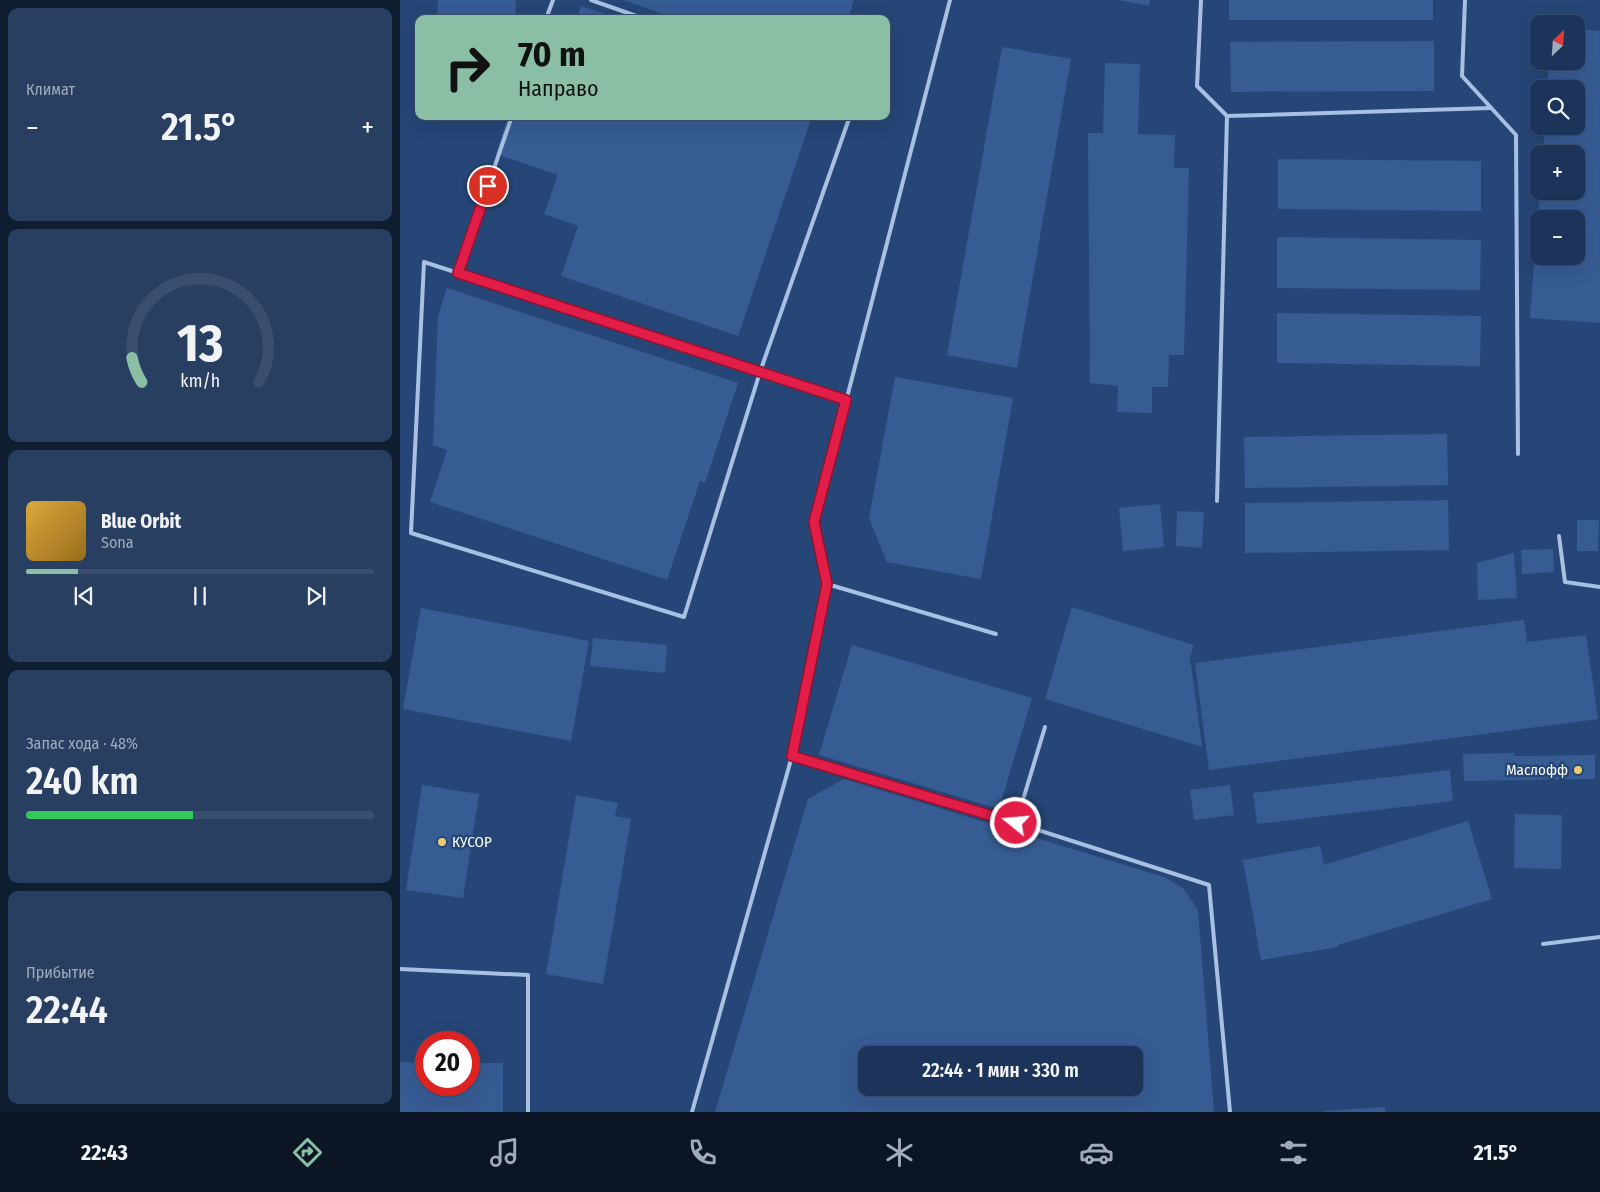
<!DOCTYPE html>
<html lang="ru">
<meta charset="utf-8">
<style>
:root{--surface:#1c3459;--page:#293f62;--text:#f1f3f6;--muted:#a0aaba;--line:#3a4f6f;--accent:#8abfa5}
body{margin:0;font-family:"Fira Sans Condensed",sans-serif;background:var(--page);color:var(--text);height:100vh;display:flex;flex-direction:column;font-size:19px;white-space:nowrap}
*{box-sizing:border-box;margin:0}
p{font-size:16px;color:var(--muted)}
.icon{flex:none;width:28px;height:28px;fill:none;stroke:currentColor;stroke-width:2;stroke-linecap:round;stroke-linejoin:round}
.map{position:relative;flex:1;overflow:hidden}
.details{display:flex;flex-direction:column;gap:8px;padding:8px;background:#0f1d31;width:400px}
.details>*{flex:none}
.top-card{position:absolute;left:15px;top:15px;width:475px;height:105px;border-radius:10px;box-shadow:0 5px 20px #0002,0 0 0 1px var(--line);background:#8abfa5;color:#111;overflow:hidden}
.needle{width:32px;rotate:25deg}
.fabs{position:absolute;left:1130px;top:15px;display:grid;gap:10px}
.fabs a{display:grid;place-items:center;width:55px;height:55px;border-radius:10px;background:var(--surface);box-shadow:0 5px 20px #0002,0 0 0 1px var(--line);font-size:25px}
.speed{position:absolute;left:15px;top:1031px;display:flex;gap:10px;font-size:25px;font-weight:700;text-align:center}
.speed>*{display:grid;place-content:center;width:65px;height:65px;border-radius:50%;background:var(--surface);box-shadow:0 5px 20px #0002,0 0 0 1px var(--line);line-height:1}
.speed .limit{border:8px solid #d22;background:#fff;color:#111}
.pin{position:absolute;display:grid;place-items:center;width:42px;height:42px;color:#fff;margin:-21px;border:2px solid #fff;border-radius:50%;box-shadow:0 1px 5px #0007}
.me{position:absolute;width:55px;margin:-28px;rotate:287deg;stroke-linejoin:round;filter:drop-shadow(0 0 4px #0008)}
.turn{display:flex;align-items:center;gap:18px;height:105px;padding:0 20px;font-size:22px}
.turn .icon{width:65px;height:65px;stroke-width:2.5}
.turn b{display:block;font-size:35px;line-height:42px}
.big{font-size:38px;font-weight:600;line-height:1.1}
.details .card{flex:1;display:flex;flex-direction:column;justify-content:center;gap:8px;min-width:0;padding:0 18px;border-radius:10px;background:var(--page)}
.details .dial{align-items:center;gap:0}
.dial svg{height:130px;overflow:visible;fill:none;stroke:var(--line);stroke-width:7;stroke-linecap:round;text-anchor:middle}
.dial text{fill:var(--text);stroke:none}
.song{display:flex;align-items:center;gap:15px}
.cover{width:60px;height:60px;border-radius:8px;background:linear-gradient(135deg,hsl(40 70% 55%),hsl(40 70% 35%))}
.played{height:5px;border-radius:2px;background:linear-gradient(90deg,var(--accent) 15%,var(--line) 15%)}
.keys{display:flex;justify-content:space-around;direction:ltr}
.heat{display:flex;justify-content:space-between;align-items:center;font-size:28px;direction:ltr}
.charge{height:8px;border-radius:4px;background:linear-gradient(90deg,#34c759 48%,var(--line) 0)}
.trip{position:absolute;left:458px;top:1046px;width:285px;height:50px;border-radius:10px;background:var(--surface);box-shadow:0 5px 20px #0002,0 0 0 1px var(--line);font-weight:600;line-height:50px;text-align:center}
.menu{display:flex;height:80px;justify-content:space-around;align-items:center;background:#0b1524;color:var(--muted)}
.menu .icon{width:35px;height:35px}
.menu .selected{color:var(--accent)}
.menu b{font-size:22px;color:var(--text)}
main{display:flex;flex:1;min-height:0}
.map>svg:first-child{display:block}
.building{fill:#375c94;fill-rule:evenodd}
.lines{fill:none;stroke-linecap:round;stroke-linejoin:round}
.lane{stroke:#a8c0e2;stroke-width:4}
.route-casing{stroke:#92132f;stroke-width:12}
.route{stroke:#e11d48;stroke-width:9}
.poi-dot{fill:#ebcc6e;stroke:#264677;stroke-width:2}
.labels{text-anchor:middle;stroke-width:5;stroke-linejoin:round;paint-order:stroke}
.poi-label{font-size:15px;fill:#fff;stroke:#264677;text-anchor:end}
</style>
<main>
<section class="details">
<div class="card"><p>Климат</p>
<div class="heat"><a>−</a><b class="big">21.5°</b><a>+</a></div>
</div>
<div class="card dial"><svg viewBox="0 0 100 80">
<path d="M14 69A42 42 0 1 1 86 69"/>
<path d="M14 69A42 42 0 0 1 8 54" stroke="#8abfa5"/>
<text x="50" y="56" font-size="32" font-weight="700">13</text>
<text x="50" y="72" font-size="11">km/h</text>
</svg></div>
<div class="card">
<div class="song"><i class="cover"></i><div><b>Blue Orbit</b><p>Sona</p></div></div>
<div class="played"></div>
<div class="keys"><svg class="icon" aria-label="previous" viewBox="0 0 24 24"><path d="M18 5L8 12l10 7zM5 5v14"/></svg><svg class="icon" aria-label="pause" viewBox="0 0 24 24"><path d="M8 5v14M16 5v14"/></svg><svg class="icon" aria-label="next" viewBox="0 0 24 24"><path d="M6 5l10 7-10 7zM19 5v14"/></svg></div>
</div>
<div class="card"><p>Запас хода · 48%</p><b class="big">240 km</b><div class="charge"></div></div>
<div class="card"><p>Прибытие</p><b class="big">22:44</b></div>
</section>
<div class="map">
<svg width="1200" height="1112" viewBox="0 0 1200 1112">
<rect width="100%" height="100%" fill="#264677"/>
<g class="building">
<polygon points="38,0 116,0 115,19 37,19"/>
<polygon points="223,0 454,0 448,19 278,19"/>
<polygon points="718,0 750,0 749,6"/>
<rect x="829" y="0" width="204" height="20"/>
<polygon points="181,6 217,18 217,19 177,19"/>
<polygon points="1176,29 1200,31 1200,323 1130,318 1137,225 1139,225 1139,256 1176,256 1176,219 1138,219 1140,191 1176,191 1176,154 1143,154 1145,126 1176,126 1176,89 1147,89 1149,61 1176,61"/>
<polygon points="1034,41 1034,91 831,92 830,42"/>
<polygon points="602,47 671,59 617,368 547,355"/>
<polygon points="705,63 740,64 738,134 775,135 774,168 789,168 784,355 769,355 768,387 752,387 752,413 717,412 718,386 690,383 688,133 703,133"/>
<polygon points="108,116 412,116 338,336 161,276 178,226 144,214 158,175 96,154"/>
<polygon points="878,159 1081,161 1081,211 878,209"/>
<polygon points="877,237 1081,240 1080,290 877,288"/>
<polygon points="47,288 338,383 305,483 300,481 267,580 30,502 47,450 33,445 38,316"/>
<polygon points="877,313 1081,316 1080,366 877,363"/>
<polygon points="495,377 613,398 581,579 487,562 469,518"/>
<polygon points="1047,434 1048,485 845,488 844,437"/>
<polygon points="1048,500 1049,550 845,553 845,503"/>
<polygon points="760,504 764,547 723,551 719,508"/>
<polygon points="777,511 804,512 802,548 776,546"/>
<polygon points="1177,520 1199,520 1198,551 1177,551"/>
<polygon points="1153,549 1154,572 1122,574 1121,550"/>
<polygon points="1114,553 1117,598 1078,600 1077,563"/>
<polygon points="672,607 794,645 790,657 802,747 645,699"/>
<polygon points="21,608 189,641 171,741 3,709"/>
<polygon points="1124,620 1127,642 1186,635 1198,719 809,770 795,663"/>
<polygon points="193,638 267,645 265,673 190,666"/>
<polygon points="452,645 632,698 599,809 419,755"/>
<polygon points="1114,753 1114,756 1195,755 1195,779 1064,781 1063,754"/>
<polygon points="1050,770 1053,801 857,824 853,793"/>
<path d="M444,779L764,877L783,888L798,910L814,1112H315L408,799ZM466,1055H734V1088H466Z"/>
<polygon points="22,785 79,794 63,898 6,890"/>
<polygon points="830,785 834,815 794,820 790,790"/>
<polygon points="176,795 218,803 215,816 231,819 203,984 146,974"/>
<polygon points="1115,814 1162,815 1161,869 1114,868"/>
<polygon points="1068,821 1092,899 938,945 938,947 861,960 843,860 920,846 924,865"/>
<polygon points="0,1062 26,1063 26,1085 69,1085 69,1063 103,1063 103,1112 0,1112"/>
<polygon points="985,1107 985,1112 923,1112 923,1111"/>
</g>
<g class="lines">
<g class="lane">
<polyline points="191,0 245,19"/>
<polyline points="801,0 797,86 827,116 817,501"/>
<polyline points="1065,0 1062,76 1116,135 1118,454"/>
<polyline points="146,19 153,0"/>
<polyline points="827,116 1091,108"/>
<polyline points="58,273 112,116"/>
<path d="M446,399C306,354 165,309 24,262L11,533L284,617L360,372L450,116"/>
<polyline points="1159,536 1165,582 1200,587"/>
<polyline points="427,584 596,634"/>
<polyline points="645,727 616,823 809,885 830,1112"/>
<polyline points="392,756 616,823"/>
<polyline points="1143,944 1200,937"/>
<polyline points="0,969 128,975 128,1112"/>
<polyline points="292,1112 392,756 427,584 415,521 550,0"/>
</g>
</g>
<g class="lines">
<defs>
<polyline id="route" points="88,186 58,273 446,400 414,522 427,584 392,756 616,823"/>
</defs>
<use href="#route" class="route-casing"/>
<use href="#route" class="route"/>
</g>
<g class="poi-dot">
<circle cx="1178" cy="770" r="5"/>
<circle cx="42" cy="842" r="5"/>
</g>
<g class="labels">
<g class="poi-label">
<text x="1168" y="775">Маслофф</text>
<text x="52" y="847" text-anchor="start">КУСОР</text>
</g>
</g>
</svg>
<div class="fabs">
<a><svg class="needle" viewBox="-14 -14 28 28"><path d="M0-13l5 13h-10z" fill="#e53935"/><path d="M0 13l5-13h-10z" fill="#a0aaba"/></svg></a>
<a><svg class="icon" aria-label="search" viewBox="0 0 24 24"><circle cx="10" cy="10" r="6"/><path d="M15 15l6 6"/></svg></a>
<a>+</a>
<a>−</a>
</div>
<div class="speed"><div class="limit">20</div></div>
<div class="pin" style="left:88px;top:186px;background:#d93025"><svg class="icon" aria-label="arrive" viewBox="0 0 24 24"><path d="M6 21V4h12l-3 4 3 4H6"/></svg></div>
<svg class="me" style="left:616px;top:823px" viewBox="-20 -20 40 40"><circle r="17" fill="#e11d48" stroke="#fff" stroke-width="3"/><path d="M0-11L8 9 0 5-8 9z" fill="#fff"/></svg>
<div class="trip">22:44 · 1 мин · 330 m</div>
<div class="top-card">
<div class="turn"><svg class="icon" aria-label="right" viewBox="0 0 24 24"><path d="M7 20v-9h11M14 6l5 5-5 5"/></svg><div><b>70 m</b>Направо</div></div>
</div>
</div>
</main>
<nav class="menu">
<b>22:43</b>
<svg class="icon selected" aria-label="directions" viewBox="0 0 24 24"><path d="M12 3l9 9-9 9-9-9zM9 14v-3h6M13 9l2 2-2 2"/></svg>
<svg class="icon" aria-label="music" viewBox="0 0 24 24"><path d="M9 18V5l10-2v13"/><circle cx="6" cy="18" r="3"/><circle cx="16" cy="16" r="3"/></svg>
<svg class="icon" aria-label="phone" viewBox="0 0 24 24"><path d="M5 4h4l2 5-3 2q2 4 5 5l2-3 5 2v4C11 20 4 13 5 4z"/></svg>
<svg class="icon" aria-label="climate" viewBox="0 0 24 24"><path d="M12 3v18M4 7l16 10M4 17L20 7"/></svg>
<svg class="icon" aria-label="car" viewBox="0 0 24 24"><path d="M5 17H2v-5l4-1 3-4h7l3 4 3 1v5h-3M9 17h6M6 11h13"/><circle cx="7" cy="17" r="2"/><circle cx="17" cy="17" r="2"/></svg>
<svg class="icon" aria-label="filters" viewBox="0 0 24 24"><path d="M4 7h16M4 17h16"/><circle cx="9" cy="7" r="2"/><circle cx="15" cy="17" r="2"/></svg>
<b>21.5°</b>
</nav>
